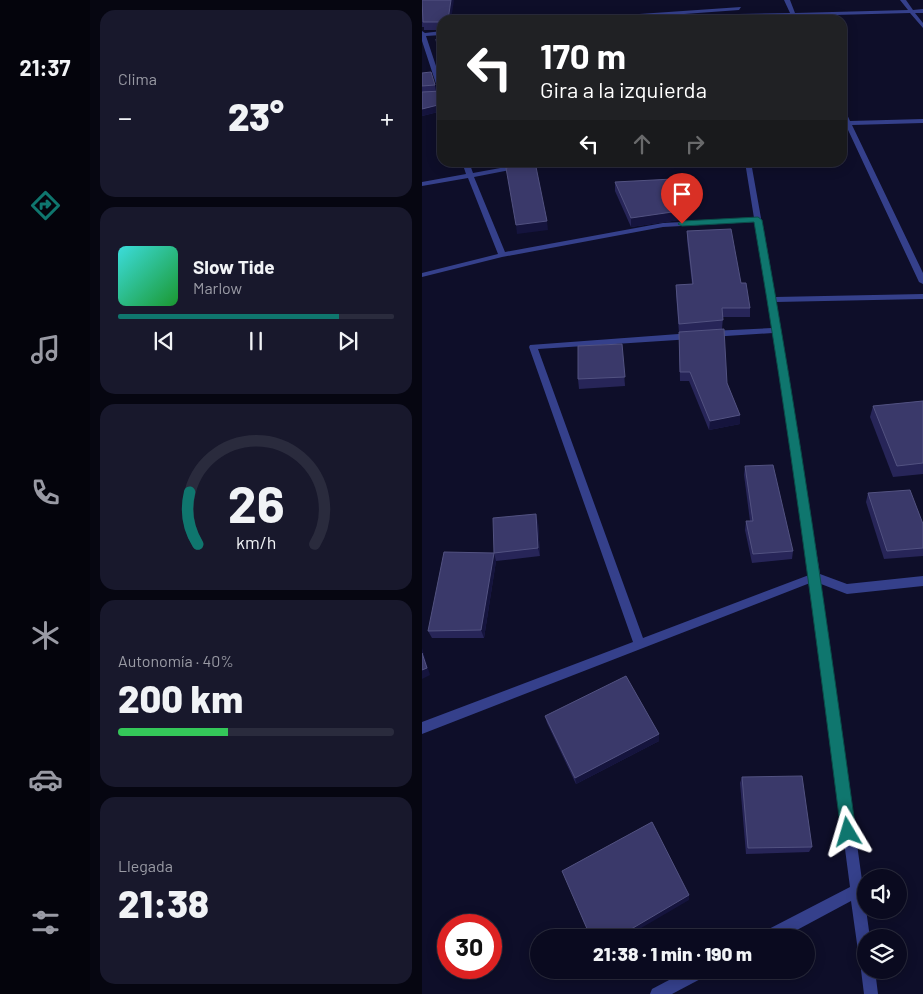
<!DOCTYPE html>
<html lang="es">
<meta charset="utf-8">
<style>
:root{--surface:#0a0a1f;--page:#18182c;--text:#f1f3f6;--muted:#999aa4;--line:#2a2b3d;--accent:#0f766e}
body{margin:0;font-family:Barlow,sans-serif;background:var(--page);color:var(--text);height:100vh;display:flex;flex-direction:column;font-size:19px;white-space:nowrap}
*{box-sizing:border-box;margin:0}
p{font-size:16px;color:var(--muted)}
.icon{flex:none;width:28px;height:28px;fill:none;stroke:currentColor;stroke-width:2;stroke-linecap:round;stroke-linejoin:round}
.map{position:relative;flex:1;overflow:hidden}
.details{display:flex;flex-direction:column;gap:10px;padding:10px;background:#060611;width:332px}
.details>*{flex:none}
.banner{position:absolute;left:15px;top:15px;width:410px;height:152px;border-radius:15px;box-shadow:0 2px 12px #0003,0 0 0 1px var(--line);background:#202124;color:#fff;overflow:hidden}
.controls{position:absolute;left:435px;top:869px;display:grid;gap:10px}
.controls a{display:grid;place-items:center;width:50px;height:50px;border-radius:50%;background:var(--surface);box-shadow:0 2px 12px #0003,0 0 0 1px var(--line);font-size:25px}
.speed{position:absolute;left:15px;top:914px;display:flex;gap:10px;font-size:25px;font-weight:700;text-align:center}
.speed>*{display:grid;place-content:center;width:65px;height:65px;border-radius:50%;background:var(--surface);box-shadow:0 2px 12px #0003,0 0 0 1px var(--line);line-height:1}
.speed .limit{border:8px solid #d22;background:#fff;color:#111}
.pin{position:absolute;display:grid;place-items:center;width:42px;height:42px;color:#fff;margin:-51px -21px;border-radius:50% 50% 50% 0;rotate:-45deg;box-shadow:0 0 5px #0007}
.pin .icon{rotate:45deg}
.me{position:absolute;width:55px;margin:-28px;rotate:353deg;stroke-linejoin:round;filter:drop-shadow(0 0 4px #0008)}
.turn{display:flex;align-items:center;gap:18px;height:105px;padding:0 20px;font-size:22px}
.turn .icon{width:65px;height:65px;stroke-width:2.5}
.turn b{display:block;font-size:35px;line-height:42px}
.lanes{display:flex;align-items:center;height:48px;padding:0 20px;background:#0003;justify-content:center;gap:25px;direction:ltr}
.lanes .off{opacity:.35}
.big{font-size:38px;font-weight:800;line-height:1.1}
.details .card{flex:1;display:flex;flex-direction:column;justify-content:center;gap:8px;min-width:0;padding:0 18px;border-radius:15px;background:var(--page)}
.details .dial{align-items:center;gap:0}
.dial svg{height:130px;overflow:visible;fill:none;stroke:var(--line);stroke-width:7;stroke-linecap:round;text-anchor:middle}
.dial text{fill:var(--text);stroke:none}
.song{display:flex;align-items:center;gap:15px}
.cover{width:60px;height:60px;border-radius:8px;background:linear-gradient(135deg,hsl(180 70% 55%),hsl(130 70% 35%))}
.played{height:5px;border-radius:2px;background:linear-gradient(90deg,var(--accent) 80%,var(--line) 80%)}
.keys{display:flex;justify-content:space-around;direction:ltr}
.heat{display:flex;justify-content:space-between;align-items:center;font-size:28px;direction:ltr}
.charge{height:8px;border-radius:4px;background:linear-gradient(90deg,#34c759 40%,var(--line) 0)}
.trip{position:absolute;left:108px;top:929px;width:285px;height:50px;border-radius:25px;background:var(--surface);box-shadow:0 2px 12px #0003,0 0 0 1px var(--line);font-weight:800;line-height:50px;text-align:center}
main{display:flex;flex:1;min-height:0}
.dock{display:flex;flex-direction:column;width:90px;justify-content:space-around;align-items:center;background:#04040c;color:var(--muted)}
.dock .icon{width:35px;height:35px}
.dock .on{color:var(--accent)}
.dock b{font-size:22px;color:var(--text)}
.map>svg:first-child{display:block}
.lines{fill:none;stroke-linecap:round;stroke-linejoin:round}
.minor{fill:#35408b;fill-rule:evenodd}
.wall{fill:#272558}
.shaded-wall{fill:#15143d}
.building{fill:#3a396a;stroke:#525281}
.route{fill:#0f766e;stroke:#0a4d48}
</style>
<main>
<nav class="dock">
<b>21:37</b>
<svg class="icon on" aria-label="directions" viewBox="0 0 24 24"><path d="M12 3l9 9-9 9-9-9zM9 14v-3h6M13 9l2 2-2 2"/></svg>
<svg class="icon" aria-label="music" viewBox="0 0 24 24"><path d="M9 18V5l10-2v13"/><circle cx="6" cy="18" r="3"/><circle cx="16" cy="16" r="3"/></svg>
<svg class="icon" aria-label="phone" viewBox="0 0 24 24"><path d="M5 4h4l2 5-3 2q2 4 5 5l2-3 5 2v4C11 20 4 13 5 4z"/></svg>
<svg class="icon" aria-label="climate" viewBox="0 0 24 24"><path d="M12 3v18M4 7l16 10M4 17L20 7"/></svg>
<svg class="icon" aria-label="car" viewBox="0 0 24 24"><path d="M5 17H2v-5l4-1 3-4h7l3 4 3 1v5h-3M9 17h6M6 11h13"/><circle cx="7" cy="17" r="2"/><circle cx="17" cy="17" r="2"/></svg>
<svg class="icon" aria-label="filters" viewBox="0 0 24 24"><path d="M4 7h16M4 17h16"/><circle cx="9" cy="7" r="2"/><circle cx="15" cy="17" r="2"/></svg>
</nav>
<section class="details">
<div class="card"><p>Clima</p>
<div class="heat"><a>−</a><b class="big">23°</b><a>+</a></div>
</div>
<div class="card">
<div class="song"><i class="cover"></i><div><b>Slow Tide</b><p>Marlow</p></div></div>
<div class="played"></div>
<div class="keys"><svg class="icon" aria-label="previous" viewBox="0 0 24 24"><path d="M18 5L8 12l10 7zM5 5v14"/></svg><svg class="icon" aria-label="pause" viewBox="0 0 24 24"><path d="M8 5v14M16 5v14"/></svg><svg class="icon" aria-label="next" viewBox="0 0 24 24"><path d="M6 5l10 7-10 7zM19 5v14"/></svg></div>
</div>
<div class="card dial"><svg viewBox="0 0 100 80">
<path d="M14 69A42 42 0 1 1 86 69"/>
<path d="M14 69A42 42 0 0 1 9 37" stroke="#0f766e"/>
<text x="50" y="56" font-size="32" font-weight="700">26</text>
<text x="50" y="72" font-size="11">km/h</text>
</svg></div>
<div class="card"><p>Autonomía · 40%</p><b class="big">200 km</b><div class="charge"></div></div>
<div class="card"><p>Llegada</p><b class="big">21:38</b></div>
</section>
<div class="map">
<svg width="501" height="994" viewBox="0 0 501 994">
<rect width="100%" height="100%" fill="#0e0e29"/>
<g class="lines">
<g class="minor">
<polygon points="362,0 368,0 373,13 486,10 478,0 484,0 491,10 501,9 501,13 493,13 501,23 501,28 488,13 374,16 375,20 371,20 369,16 316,18 313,16 316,14 368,13"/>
<polygon points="319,7 317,10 180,20 156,20 159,18"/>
<polygon points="0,31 3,33 20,31 20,35 4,36 20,84 20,95 17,93 0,41"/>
<polygon points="420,108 423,110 428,121 501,119 501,123 430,125 501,273 501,284 497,282 420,117"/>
<polygon points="40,162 47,162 51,173 112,162 129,162 52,177 83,252 241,223 332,218 323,162 329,162 353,297 501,294 501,299 354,302 398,574 425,584 501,576 501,586 425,594 399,584 448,938 444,938 444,970 453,970 456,994 442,994 439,970 442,964 439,963 437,958 429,901 360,938 337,938 339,933 428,887 388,583 0,734 0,722 211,642 107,347 108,345 270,333 274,336 270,339 116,349 221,638 387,575 351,333 289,337 285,334 289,331 350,328 333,222 241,227 80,257 0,277 0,273 76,254 46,178 0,186 0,182 44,174"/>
<polygon points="266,970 288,970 286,975 250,994 228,994 230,989"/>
</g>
</g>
<g class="wall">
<polygon points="0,0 20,20 20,30 2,30 2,27 0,27"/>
<polygon points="0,73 13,85 14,91 20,91 20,89 20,111 0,116"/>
<polygon points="193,182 257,220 209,227 193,191"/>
<polygon points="265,231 319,283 328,308 328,317 301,317 300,329 305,383 318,415 318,424 287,430 267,381 258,381 257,333 254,294 254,285 270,284 265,240"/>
<polygon points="200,344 203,386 157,389 156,379"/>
<polygon points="501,401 501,474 471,477 448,417 451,406"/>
<polygon points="323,466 371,551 370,559 330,563 323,530 324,521 328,521 322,475"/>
<polygon points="446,493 501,524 501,556 462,559 444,502"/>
<polygon points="116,522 118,556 74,561 62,638 10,638 6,631 72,553"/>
<polygon points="123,716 237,734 237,741 154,784 125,723"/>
<polygon points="320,777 390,847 387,852 324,854 318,783"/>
</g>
<g class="shaded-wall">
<polygon points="29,0 32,0 29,20 26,20"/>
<polygon points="20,104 20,111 0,116 0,109"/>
<polygon points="56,162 75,162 56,165"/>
<polygon points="257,211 257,220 209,227 209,218"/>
<polygon points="125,221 126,230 95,234 94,225"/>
<polygon points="318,415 318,424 287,430 288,421"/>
<polygon points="114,514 116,522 118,556 116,548"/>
<polygon points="72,553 74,561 62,638 59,630"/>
<polygon points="0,648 8,675 0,679"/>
<polygon points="237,734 237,741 154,784 153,778"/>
<polygon points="267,895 267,900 202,938 194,938"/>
</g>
<g class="building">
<polygon points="0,0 29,0 26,20 20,20 20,22 1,22"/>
<polygon points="14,39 20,39 20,75"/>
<polygon points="9,72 13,85 0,86 0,73"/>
<polygon points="20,89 20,104 0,109 0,92 20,91"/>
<polygon points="113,162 125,221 94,225 84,168"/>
<polygon points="251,179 257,211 209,218 193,182"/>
<polygon points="309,229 319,283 324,283 328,308 300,308 301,320 257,324 254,285 271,284 265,231"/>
<polygon points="302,329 305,383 318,415 288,421 268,372 258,372 257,332"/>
<polygon points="200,344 203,377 156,379 156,346"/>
<polygon points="501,401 501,463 475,466 451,406"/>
<polygon points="351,465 371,551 331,554 324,521 331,521 323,466"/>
<polygon points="488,490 501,524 501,548 465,551 446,493"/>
<polygon points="114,514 116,548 72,553 71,518"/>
<polygon points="22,552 72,553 59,630 6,631"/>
<polygon points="0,653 5,668 0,670"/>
<polygon points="204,676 237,734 153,778 123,716"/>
<polygon points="380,776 390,847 326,848 320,777"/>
<polygon points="230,822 267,895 194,938 169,938 140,871"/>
</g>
<path class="route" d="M336,217L340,220C377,423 406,627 434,832L431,837L426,840L421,837L419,832C393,628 367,425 332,222L260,226L256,224L260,221Z"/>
</svg>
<div class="controls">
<a><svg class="icon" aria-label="sound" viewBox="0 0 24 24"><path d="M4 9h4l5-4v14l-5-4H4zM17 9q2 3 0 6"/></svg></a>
<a><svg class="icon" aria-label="layers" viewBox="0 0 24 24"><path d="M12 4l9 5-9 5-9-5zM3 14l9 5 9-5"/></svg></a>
</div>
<div class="speed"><div class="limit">30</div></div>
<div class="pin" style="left:260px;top:224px;background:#d93025"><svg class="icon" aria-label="arrive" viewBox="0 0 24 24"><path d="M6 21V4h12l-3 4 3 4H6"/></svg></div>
<svg class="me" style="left:426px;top:832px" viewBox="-20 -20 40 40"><path d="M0-17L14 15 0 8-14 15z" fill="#0f766e" stroke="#fff" stroke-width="4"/></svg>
<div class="trip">21:38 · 1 min · 190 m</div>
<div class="banner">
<div class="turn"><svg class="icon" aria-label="left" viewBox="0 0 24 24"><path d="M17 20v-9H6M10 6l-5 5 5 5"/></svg><div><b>170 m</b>Gira a la izquierda</div></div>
<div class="lanes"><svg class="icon" aria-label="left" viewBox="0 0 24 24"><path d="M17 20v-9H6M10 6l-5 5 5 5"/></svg><svg class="icon off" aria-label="ahead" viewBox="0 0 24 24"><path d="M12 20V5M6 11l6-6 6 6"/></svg><svg class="icon off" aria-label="right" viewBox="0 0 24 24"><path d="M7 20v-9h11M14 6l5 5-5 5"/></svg></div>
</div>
</div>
</main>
